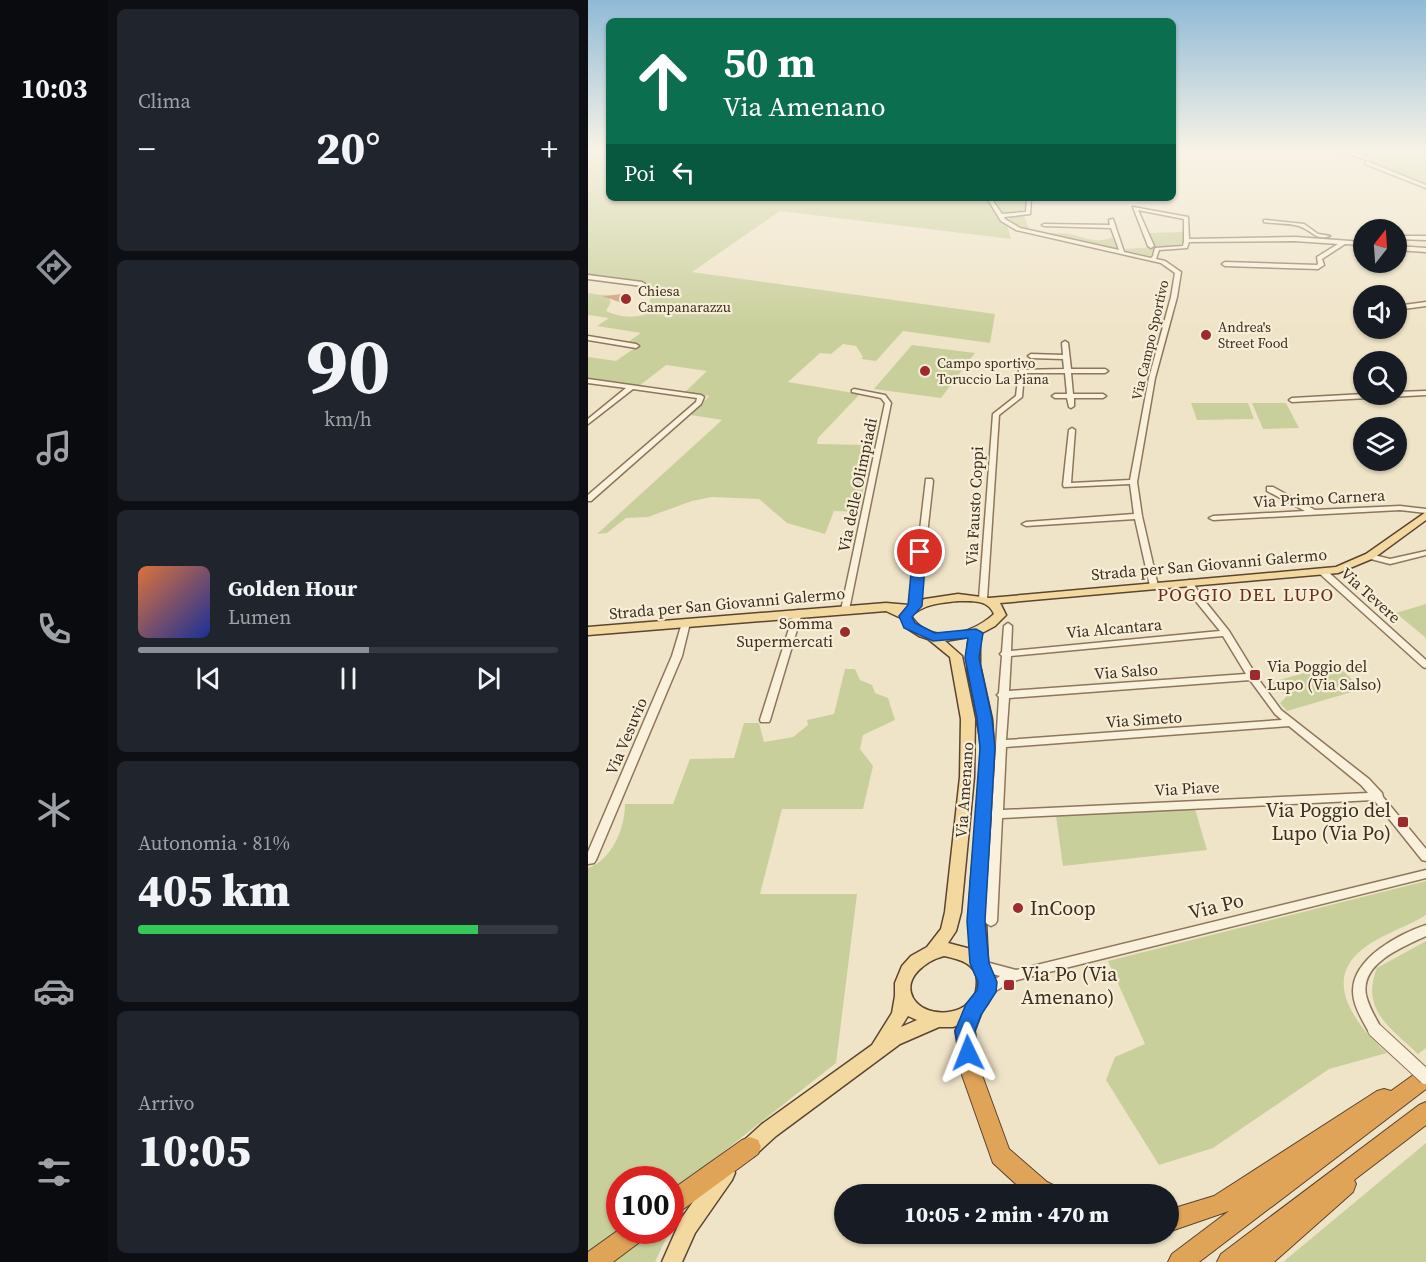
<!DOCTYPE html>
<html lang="it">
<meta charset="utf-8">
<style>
:root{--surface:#171b24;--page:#20242c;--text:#f1f3f6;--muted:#9ea1a6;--line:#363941;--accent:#8c9099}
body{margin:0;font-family:"Source Serif 4",serif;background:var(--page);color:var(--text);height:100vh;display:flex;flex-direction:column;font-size:22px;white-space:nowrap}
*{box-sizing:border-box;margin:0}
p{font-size:20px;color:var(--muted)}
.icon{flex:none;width:33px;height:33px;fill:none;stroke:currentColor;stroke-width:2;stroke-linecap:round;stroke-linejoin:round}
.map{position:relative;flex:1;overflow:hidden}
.panel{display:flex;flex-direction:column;gap:9px;padding:9px;background:#0d0f14;width:480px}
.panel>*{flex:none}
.guide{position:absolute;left:18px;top:18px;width:570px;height:183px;border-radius:9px;box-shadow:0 2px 4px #0004;background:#0b6e4f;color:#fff;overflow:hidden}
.needle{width:39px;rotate:17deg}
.buttons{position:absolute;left:765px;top:219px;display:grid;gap:12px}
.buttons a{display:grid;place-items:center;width:54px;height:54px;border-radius:50%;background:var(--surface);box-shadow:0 2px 4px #0004;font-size:30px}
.speed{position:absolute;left:18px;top:1166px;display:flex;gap:12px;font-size:30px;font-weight:700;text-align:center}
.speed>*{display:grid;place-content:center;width:78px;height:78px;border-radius:50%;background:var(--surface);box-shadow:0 2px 4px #0004;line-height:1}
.speed .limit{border:9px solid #d22;background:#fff;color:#111}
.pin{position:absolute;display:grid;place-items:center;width:51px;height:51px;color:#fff;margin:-26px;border:3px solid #fff;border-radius:50%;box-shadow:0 2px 6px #0007}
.me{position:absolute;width:66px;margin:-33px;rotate:358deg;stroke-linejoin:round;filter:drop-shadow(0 0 4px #0008)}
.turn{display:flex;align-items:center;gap:21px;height:126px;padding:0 18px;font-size:27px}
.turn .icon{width:78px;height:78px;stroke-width:2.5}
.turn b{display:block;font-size:42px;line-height:51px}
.then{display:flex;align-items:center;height:57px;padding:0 18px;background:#0003;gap:12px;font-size:22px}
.big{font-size:45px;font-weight:800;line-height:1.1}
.panel .card{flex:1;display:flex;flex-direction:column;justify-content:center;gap:9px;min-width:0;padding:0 21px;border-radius:9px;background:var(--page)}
.panel .dial{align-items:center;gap:0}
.dial b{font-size:78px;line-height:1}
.song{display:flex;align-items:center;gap:18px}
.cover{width:72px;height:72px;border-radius:9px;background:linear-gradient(135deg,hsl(20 70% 55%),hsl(230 70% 35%))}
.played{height:6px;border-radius:3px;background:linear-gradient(90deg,var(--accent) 55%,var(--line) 55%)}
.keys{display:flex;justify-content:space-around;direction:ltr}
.heat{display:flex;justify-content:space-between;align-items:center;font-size:33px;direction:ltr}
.charge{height:9px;border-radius:4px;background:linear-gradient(90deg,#34c759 81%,var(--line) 0)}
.trip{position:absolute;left:246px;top:1184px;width:345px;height:60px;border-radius:30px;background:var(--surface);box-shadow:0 2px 4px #0004;font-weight:800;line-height:60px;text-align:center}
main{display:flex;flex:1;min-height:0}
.menu{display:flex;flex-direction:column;width:108px;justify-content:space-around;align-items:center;background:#090b0e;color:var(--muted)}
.menu .icon{width:42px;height:42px}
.menu .active{color:var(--accent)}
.menu b{font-size:27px;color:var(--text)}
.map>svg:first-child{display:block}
.green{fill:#c9cf9b}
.building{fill:#cf9f7d}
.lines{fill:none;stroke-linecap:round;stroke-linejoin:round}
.minor-casing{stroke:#8d765c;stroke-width:3}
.major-casing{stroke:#5b4430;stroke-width:3}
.highway-casing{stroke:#5b4430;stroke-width:2}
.minor{fill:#faf1dc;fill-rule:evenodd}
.major{fill:#f3d9a0;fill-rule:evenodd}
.highway{fill:#e0a458;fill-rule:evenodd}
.minor-bridge-casing{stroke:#8d765c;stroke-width:16;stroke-linecap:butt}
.minor-bridge{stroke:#faf1dc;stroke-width:14}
.route{fill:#1a73e8;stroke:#114b97;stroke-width:1.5}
.poi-dot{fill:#9e2a2b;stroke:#f7eed8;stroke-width:2}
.labels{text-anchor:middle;stroke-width:4.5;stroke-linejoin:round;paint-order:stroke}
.far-poi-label{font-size:14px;fill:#3d2e20;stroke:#f7eed8;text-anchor:start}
.far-street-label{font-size:14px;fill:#3d2e20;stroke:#f7eed8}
.street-label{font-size:16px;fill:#3d2e20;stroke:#f7eed8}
.poi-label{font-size:16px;fill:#3d2e20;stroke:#f7eed8;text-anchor:end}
.neighbourhood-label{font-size:18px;letter-spacing:1.5px;fill:#6b2e1e;stroke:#f7eed8}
.near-poi-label{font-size:20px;fill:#3d2e20;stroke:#f7eed8;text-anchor:start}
.near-street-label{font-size:20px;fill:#3d2e20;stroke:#f7eed8}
</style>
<main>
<nav class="menu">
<b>10:03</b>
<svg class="icon active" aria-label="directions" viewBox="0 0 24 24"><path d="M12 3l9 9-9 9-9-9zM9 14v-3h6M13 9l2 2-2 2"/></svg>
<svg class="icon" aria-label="music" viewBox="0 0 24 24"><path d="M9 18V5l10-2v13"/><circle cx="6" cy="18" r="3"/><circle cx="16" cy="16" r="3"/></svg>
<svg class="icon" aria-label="phone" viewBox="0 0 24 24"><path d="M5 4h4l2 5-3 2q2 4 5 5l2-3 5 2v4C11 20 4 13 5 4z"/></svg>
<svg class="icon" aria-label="climate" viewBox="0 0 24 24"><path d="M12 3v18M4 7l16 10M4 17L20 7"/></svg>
<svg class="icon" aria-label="car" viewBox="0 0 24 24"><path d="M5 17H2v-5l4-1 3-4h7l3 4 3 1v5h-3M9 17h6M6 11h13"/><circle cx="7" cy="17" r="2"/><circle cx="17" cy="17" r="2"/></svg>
<svg class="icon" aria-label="filters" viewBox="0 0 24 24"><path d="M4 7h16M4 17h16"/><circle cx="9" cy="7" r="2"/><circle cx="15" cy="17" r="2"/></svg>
</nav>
<section class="panel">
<div class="card"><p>Clima</p>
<div class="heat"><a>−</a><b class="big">20°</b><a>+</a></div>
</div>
<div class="card dial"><b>90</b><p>km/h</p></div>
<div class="card">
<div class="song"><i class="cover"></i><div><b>Golden Hour</b><p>Lumen</p></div></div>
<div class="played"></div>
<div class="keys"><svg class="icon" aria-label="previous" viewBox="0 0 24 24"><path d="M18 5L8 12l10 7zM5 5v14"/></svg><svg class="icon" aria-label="pause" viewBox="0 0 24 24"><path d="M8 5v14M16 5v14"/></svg><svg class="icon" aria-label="next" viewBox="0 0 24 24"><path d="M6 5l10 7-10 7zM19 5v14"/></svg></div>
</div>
<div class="card"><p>Autonomia · 81%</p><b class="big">405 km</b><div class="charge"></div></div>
<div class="card"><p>Arrivo</p><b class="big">10:05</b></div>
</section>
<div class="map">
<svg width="838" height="1262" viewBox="0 0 838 1262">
<rect width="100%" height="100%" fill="#f0e4c8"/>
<g class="green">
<path d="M0,151H21V198H399L419,225L423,239L192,211L104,272L407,314L402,343L315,331L288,361L273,359L275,357L268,346L255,344L243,354L232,353L200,382L272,394L230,438L229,444L283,445L271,512L246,511L237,534L199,523L171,499L124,497L104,501L60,517L38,518L19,533L9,534L134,420L103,415L121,396L96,393L119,371L78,365L51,386L0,379V357L28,361L51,345L40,342L53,333L9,326L21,318L0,315V293L20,296L23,302L18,311C32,318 56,320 67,308L62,303V298L56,294L63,284L0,275Z"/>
<polygon points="759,151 838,151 838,186 781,163 782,159"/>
<polygon points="404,198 438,198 439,210 414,214"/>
<path d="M425,216H436L441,229C454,235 467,232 481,234C495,236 509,245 524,237L529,249C514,250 430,229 419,220Z"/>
<polygon points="596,232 596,245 566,249 563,256 537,251 536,249 567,247 561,233"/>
<polygon points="324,345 387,353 353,398 286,389"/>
<polygon points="603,403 660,403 666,419 609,420"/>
<polygon points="664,403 698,403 711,428 675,429"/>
<polygon points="838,604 838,638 808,613"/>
<polygon points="748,664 774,689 699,711 692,703 698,697 684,682"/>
<path d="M257,669H267L272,680L284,685L287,693L300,698L307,720L275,735L272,749L285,766L275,809H194L172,894H269L248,1063L83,1193L82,1179H32V1230L0,1255V868C24,860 37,828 37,804H85L102,759L146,758L156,723H171L176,742L205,737L220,725L219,720L246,714Z"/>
<polygon points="607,809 619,850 475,866 468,816"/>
<path d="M838,881V915C817,928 786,937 769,954C735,987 774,1031 799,1053L741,1069L625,1148L571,1165L518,1080L527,1057L557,1044L520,961Z"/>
<path d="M838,941V1048L830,1054C803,1028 772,1010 789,968Z"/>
<polygon points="838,1143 838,1262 695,1262"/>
<polygon points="58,1230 82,1230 67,1262 17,1262"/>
</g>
<polygon class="building" points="36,294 41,295 42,301 37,304 14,296"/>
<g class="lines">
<defs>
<g id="minor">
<polygon points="753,151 761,151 782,158 781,162 838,185 838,188 777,164 779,160"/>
<polygon points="399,198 403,198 414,214 438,212 439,198 443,198 442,214 416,217 417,219 432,228 531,250 523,228 456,226 454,225 456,224 522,225 521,220 525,219 536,252 563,258 565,256 567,248 595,246 596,241 596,219 550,210 566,246 563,248 560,246 545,207 600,217 601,239 707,237 776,242 776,245 757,244 734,259 736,265 730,269 637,266 634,264 637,262 729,265 730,264 729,257 750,244 707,241 601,242 599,248 571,250 568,259 577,261 593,272 589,297 567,378 549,482 554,516 570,586 569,588 566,589 562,586 547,519 438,526 434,524 438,522 546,514 542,484 476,487 475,485 481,430 484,428 487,430 483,483 542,480 561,378 583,297 587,273 573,263 428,230 413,221"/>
<path d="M678,220L716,224L730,234L742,236C727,241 724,230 711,226C700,223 687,224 676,222V220Z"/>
<polygon points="808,236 838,236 838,240 808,239"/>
<polygon points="808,246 838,248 838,252 808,250"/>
<polygon points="0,275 54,282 57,284 54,286 0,279"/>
<polygon points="838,302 838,306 808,310 808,306"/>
<polygon points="0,336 48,344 51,346 48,348 0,340"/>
<polygon points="477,341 480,343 483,369 517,369 520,371 517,373 483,373 485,394 515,394 518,396 515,398 486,398 486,406 483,408 481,407 479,398 467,398 464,396 467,394 479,394 477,373 436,373 434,397 411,415 399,599 398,601 392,601 391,599 405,414 428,396 431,370 476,369 475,359 443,358 440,356 443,354 475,355 474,343"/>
<polygon points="0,379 113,395 116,397 113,404 3,501 0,501 0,495 108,402 109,398 45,389 0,424 0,419 38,388 0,383"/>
<polygon points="266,389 297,395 303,403 261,610 257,613 253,610 297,403 293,398 264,392 264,390"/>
<polygon points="838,391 838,395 704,402 701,400 704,398 776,394 808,394 808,392"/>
<polygon points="338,479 344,479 345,481 331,606 327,609 323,606"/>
<polygon points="679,487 685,487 727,510 812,506 838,509 838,513 812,510 625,520 621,518 625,516 717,511 679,491"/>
<polygon points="838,551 838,555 802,564 779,558 778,556 782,554 802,559"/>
<polygon points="735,569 738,570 838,660 838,668 835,667 732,574 731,572 732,570"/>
<path d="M601,580L604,581L613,596L641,631L671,680L693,710L781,779L794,793L795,797L838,849V861L834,860L786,800L414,818L409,921L407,924L403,926L399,924L397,921L404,816L403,814L404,812L411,697L409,695L411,693L414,656L412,654L414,652L416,626L420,623L424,626L423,651L632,631L606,599L597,583ZM635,636L658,674L421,691L423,656ZM662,680L687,714L694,720L418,740L421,698ZM701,726L773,785L780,793L415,810L418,747Z"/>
<polygon points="210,610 214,613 182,720 181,722 173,722 172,720 206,613"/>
<polygon points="98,620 102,623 94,656 8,860 6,863 0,864 0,852 84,656 94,623"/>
<polygon points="838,870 838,878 429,980 419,984 398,997 394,996 392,992 394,988 412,976 390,970 388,966 390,962 394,961 428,970"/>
<path d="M838,925V936C815,947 772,963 778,995C781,1008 788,1018 794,1030L792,1034L787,1036L782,1034C775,1021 765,1006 765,991C765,958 811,934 838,925Z"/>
</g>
<g id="major">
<path d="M838,512V520L786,558L750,573L412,603L418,615L407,626L394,633L392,644V665L404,719L406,749V779L397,902L400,964L406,976V990L400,1003L387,1019L365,1027H351L312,1044L188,1136L166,1156L159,1159L152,1156L149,1150L152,1144L174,1124L284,1045L304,1013L307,996V983L314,966L323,956L339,947L353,929L357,912L372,777L373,719L362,657L340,639L331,636L320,629L313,618L298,611L0,635V627L298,603L321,605L337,599L370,594L401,598L748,567L778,554ZM370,601C383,601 400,599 406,614C383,635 342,645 323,616C336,604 352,603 370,601ZM381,637C373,672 392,714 393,751C393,817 377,883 383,949L360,943L368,931L373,912L386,777L387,719L374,656L357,641ZM356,956C370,959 389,963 389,981C389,987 389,993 385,999C372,1016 337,1018 325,998C314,977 340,960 356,956ZM320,1016L329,1020L313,1027Z"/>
<polygon points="137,1164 144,1166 147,1173 144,1180 107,1233 94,1262 74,1262 93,1219 130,1166"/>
</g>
<g id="highway">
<polygon points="385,1002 392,1004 395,1010 387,1031 394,1075 421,1149 459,1182 467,1186 470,1194 439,1194 405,1163 374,1075 367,1031 378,1004"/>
<polygon points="838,1068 838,1089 611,1262 580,1262 584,1254 641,1211 580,1232 580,1210 626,1196 789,1091 796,1089 803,1091 831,1071"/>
<polygon points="838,1102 838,1125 766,1180 768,1184 765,1192 686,1262 629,1262 633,1254 831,1105"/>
<polygon points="162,1137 170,1140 173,1147 170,1154 90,1213 82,1216 82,1191 154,1140"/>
<polygon points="32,1229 60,1230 57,1238 25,1262 0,1262 0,1252"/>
</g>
</defs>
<use href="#minor" class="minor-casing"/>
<use href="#major" class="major-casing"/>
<use href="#highway" class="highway-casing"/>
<use href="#minor" class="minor"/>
<use href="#major" class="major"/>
<use href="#highway" class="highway"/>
<defs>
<polyline id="minor-bridge" points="787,1030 838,1077"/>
</defs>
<use href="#minor-bridge" class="minor-bridge-casing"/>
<use href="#minor-bridge" class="minor-bridge"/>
</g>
<linearGradient id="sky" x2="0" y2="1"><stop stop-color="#8fbad6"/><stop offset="0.46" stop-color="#f8f3e6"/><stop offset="1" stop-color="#f8f3e6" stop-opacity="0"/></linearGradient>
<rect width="838" height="328" fill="url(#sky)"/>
<polygon class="route" points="332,549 338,552 334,606 324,617 327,623 347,633 388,629 395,633 391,658 404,718 407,748 397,921 401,963 409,982 408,992 393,1015 387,1031 390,1053 388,1059 380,1062 373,1059 367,1031 378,1004 389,990 390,982 382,963 379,921 392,748 389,718 377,658 380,638 345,641 316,628 311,616 320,605 325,552"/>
<g class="poi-dot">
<circle cx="38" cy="299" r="6"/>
<circle cx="618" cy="335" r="6"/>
<circle cx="337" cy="371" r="6"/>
<circle cx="257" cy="632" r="6"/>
<rect x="661" y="669" width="12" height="12" rx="3"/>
<rect x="809" y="816" width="12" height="12" rx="3"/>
<circle cx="430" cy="908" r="6"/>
<rect x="415" y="979" width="12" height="12" rx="3"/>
</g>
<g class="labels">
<g class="far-poi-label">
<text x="50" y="296">Chiesa<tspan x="50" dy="16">Campanarazzu</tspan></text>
<text x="630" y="332">Andrea's<tspan x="630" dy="16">Street Food</tspan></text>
<text x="349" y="368">Campo sportivo<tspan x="349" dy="16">Toruccio La Piana</tspan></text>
</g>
<g class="far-street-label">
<text transform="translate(562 340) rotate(-77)" y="5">Via Campo Sportivo</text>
</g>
<g class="street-label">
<text transform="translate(269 485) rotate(-78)" y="6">Via delle Olimpiadi</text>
<text transform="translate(731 498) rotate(-3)" y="6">Via Primo Carnera</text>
<text transform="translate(386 506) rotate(-87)" y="6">Via Fausto Coppi</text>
<text transform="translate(621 564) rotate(-5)" y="6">Strada per San Giovanni Galermo</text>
<text transform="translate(783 595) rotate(42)" y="6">Via Tevere</text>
<text transform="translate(139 603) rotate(-5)" y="6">Strada per San Giovanni Galermo</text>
<text transform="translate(526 628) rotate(-5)" y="6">Via Alcantara</text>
<text transform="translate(538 671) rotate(-4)" y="6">Via Salso</text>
<text transform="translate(556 719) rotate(-4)" y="6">Via Simeto</text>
<text transform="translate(38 736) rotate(-67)" y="6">Via Vesuvio</text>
<text transform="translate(599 788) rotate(-3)" y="6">Via Piave</text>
<text transform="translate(376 790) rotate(-86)" y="6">Via Amenano</text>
</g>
<g class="poi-label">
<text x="245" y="629">Somma<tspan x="245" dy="18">Supermercati</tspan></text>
<text x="679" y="672" text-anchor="start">Via Poggio del<tspan x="679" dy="18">Lupo (Via Salso)</tspan></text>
</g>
<g class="neighbourhood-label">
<text x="658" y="601">POGGIO DEL LUPO</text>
</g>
<g class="near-poi-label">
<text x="803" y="817" text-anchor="end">Via Poggio del<tspan x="803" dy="23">Lupo (Via Po)</tspan></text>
<text x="442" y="915">InCoop</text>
<text x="433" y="981">Via Po (Via<tspan x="433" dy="23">Amenano)</tspan></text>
</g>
<g class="near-street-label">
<text transform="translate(628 906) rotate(-14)" y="7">Via Po</text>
</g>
</g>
</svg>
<div class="buttons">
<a><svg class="needle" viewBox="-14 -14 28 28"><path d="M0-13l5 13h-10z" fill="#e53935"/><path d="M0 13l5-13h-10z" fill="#9ea1a6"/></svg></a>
<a><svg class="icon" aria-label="sound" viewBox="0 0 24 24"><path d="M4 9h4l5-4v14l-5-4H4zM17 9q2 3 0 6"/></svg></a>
<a><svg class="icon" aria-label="search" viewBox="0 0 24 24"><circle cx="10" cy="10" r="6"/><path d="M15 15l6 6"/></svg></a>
<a><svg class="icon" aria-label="layers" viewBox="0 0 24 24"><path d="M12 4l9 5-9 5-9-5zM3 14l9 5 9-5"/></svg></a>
</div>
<div class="speed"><div class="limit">100</div></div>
<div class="pin" style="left:332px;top:552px;background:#d93025"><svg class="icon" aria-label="arrive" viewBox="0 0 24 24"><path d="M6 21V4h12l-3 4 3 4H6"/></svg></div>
<svg class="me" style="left:380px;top:1053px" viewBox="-20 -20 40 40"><path d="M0-17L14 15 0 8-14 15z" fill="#1a73e8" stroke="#fff" stroke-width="4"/></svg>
<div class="trip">10:05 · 2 min · 470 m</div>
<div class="guide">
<div class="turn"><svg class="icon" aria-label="ahead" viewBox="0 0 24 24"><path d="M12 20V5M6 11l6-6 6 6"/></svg><div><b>50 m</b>Via Amenano</div></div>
<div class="then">Poi<svg class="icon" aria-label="left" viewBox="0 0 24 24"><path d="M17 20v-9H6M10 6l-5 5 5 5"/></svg></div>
</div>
</div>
</main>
